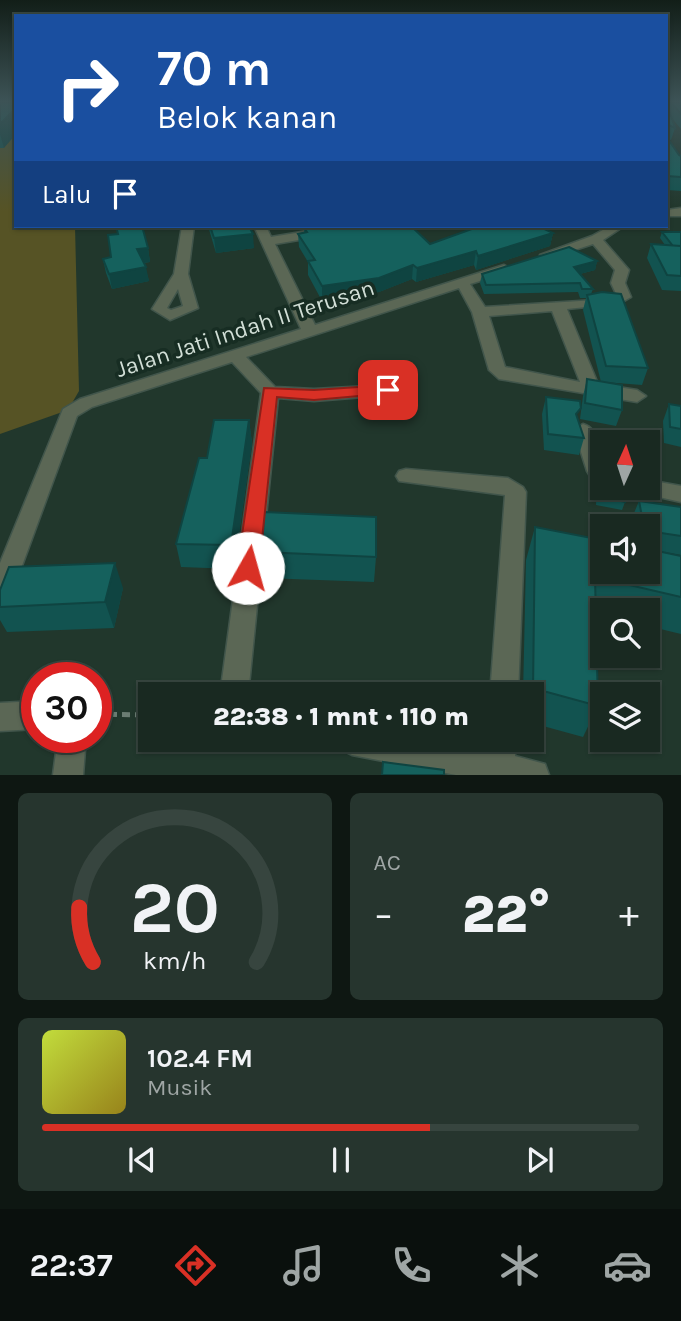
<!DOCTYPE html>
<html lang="id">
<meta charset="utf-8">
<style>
:root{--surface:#192921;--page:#26352e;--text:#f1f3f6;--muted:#9fa6a5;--line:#37453f;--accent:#d93025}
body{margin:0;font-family:Karla,sans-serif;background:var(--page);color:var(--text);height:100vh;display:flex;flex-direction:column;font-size:26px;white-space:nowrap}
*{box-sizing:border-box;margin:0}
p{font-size:23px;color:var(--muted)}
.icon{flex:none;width:38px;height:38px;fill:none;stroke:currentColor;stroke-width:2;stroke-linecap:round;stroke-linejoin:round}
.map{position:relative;height:775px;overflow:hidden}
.sheet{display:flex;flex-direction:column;gap:18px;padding:18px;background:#0e1712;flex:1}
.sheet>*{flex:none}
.hud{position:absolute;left:14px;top:14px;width:654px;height:214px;border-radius:0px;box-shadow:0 2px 5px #0004,0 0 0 2px var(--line);background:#1a4fa0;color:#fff;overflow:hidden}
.needle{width:46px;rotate:3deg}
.tools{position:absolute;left:590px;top:430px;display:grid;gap:14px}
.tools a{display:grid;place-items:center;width:70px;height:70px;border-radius:0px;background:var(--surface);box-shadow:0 2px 5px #0004,0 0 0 2px var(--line);font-size:35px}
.speed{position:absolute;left:21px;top:662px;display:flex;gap:14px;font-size:35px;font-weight:700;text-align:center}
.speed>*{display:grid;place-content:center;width:91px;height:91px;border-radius:50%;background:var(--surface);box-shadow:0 2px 5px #0004,0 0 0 2px var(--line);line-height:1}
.speed .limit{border:10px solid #d22;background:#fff;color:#111}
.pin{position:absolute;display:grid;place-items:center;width:60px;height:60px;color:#fff;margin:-30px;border-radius:14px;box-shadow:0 4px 10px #0006}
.me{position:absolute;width:77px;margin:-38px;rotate:7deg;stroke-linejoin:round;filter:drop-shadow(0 0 5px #0008)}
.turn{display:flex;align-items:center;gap:24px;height:147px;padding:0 28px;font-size:32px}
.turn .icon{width:91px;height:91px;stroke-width:2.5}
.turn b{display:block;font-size:49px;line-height:60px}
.then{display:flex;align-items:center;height:66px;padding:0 28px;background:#0003;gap:14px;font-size:26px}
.big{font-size:52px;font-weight:800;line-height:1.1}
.sheet .tile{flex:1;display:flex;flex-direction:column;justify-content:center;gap:10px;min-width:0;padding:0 24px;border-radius:10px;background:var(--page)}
.sheet .dial{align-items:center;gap:0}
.dial svg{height:182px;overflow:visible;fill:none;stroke:var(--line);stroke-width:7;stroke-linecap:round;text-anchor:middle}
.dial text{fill:var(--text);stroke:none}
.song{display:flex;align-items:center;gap:21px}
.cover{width:84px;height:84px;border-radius:10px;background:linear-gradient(135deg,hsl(70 70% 55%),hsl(50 70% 35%))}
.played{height:7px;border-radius:4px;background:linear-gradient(90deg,var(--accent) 65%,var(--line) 65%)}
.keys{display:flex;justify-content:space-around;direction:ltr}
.heat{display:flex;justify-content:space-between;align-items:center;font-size:38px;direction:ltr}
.sheet .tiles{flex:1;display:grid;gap:18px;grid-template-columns:1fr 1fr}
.tile:last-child{grid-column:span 2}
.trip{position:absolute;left:138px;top:682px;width:406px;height:70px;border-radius:0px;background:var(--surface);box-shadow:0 2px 5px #0004,0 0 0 2px var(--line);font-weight:800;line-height:70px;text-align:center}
.dock{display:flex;height:112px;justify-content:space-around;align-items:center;background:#0a100d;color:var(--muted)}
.dock .icon{width:49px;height:49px}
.dock .on{color:var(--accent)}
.dock b{font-size:32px;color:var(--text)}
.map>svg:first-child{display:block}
.green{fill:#565325}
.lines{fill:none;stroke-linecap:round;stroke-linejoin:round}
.street-casing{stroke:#41554b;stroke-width:3}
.path{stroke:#6b7d73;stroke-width:5;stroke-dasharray:8 5;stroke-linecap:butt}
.street{fill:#5b6755;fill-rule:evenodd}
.wall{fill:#125350}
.shaded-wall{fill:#0f4441}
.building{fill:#15615d;stroke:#0f4441;stroke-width:2}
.route{fill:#d93025;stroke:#8d1f18;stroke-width:2}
.labels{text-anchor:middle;stroke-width:7;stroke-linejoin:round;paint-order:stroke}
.street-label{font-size:23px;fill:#d2dfd7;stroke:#172d23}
</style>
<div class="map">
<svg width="681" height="775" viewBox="0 0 681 775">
<rect width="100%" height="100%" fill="#21372c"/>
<polygon class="green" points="0,117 16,120 16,226 75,226 79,391 68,410 0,434"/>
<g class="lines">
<defs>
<g id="street">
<polygon points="681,208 681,216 667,216 667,210"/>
<path d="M182,226H194L188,274L198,308L170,320L152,309L174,274ZM178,289L183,306L171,310L167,308Z"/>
<path d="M254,226H266L271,237L338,226H364L358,230L275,244L315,325L504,265L511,269L509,272L470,284L485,307L596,300V306L567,309L598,384L637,390L646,396L637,402L499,379L489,370L472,312L459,288L246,357L275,387L314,389L388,385L397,390L388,395L314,401L278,398L248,695H220L261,393L232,362L92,407L77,416L12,593L9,600L0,603V563L63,409L80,399L301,329ZM552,311L580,382L505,367L489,316Z"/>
<polygon points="610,226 624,226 603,240 629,270 625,283 631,297 624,301 619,300 611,283 615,270 593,244 547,259 540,255 592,236"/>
<path d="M583,424C602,429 602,464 602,480L590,476L587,471L574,430Z"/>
<polygon points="406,469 508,478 523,487 526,492 518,695 490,695 505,495 399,481 396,476 399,471"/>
<polygon points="648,480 681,486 681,502 641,493 638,488 648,488"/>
<polygon points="37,701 37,729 0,731 0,703"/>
<polygon points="58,737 86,737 83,775 53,775"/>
<polygon points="338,740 430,740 486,751 486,740 516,740 515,756 545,764 549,775 456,775 352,755 342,750"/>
</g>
</defs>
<use href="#street" class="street-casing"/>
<polyline class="path" points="96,714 150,715"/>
<use href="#street" class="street"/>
</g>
<g class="wall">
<polygon points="0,102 4,148 0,148"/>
<polygon points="667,102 681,102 681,129 671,117 675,128 671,140 668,139 679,155 681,156 681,191 667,190"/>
<polygon points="208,226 249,226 254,248 216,253"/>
<polygon points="294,226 411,226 430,244 553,233 550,246 476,270 474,265 416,282 412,279 379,292 322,301 308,275 308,262 299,247 298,234 304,233 304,229 297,230"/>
<polygon points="662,232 681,232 681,291 662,290 647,258 651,244 665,245 660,238"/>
<polygon points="118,234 148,248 150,262 144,263 149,281 112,289 106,273 103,259 111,257"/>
<polygon points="597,261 595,270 580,274 593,289 591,294 648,368 642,385 604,382 622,410 616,426 580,419 583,396 587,379 601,382 583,310 586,298 580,298 578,292 484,294 480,283 482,274"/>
<polygon points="546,397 578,420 584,438 579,455 544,450 542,414"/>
<polygon points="669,404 681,406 681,447 664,443 663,421"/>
<polygon points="249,420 252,443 234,569 181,567 176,544 207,458"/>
<polygon points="600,473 625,502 622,510 596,505 597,481"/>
<polygon points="639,501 681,507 681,555 659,551 681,556 681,634 648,626 648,611 602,611 602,614 596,613 598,706 583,737 532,723 532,695 523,695 526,560 535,527 648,572 648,527 633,527 632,518"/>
<polygon points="262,552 376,557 374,582 264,578"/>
<polygon points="123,588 114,628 7,632 0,620 0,590"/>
</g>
<g class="shaded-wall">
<polygon points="16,108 16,134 4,148 0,134 0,124"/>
<polygon points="296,226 324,226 297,230"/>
<polygon points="553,233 550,246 476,270 478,256"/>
<polygon points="253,234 254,248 216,253 214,238"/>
<polygon points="148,248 150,262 140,263 137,249"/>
<polygon points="476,251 474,265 416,282 417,268"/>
<polygon points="597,261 595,270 572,276 574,267"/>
<polygon points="413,265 412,279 379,292 322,301 322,286"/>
<polygon points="146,267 149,281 112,289 109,274"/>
<polygon points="249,420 252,443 234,569 231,545"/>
<polygon points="115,563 123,588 114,628 105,602"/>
</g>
<g class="building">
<polygon points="0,102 16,102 16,108 0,124"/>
<polygon points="671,102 681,102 681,114"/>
<polygon points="667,104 675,128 669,125 668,139 679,155 681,156 681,177 667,176"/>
<polygon points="116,226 142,226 148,248 137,249 146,267 109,274 103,259 111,257 108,235 118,234"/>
<polygon points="210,226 249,226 253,234 214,238"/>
<polygon points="319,226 411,226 430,244 480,226 538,226 553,233 478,256 476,251 417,268 413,265 379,278 322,286 308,261 315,260 298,234 307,232 304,228"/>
<polygon points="662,232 681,232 681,246 673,246"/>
<polygon points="651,244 681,246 681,276 667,275"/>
<polygon points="569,247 597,261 574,267 593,289 582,289 580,283 486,285 482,274"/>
<polygon points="602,292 621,294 648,368 606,366 587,295"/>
<polygon points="587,379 622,385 622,410 585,403"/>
<polygon points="546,397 580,401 581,408 576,414 584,438 548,434"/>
<polygon points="669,404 681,406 681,429 670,427"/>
<polygon points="214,420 249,420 231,545 176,544 199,458 207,458"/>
<polygon points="600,473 602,473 602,488 625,488 625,502 599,496"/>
<polygon points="639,501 681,507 681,536 648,531 648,527 644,527"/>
<polygon points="264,512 376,517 376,557 262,552"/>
<polygon points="535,527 602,540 602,572 648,572 648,549 681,556 681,597 595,577 598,706 547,692 533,691"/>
<polygon points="115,563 105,602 0,607 0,590 9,567"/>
<polygon points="383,762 444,770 444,775 382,775"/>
</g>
<linearGradient id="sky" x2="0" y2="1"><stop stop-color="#121e18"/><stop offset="0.48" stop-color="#3d5356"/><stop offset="1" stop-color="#3d5356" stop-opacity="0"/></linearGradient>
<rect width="681" height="211" fill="url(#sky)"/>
<polygon class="route" points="388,385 396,390 393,393 314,400 277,397 259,568 256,574 248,576 240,574 237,568 264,388 314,390"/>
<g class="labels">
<g class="street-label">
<text transform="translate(245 328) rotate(-18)" y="8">Jalan Jati Indah II Terusan</text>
</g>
</g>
</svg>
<div class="tools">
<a><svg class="needle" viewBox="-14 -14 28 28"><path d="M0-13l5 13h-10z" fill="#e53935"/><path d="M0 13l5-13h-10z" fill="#9fa6a5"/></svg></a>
<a><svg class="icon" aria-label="sound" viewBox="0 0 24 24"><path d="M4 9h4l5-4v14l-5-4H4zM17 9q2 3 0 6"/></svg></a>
<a><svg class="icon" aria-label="search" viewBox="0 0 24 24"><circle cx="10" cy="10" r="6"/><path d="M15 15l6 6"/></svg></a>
<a><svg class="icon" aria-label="layers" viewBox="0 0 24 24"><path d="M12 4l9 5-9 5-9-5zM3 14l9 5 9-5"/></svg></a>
</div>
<div class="speed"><div class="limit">30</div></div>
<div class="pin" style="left:388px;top:390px;background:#d93025"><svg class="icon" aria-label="arrive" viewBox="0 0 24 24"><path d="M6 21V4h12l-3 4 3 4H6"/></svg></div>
<svg class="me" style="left:248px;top:568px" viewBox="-20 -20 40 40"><circle r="19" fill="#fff"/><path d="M0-13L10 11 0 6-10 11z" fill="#d93025"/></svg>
<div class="trip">22:38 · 1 mnt · 110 m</div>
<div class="hud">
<div class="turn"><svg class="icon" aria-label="right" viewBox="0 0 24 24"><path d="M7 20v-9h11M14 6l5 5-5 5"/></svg><div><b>70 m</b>Belok kanan</div></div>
<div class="then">Lalu<svg class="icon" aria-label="arrive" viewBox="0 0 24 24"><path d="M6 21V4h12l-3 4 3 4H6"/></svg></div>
</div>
</div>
<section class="sheet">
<div class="tiles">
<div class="tile dial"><svg viewBox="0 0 100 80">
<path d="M14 69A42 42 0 1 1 86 69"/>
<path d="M14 69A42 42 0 0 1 8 45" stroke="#d93025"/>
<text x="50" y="56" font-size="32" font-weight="700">20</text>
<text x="50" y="72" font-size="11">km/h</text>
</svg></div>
<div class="tile"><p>AC</p>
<div class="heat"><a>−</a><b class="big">22°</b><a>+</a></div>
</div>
<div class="tile">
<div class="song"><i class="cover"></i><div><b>102.4 FM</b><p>Musik</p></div></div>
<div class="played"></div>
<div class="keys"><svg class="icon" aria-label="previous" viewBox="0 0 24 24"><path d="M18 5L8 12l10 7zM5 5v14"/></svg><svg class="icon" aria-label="pause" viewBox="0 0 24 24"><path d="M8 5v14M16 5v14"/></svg><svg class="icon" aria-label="next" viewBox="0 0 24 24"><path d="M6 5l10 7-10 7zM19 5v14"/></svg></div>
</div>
</div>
</section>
<nav class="dock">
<b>22:37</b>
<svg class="icon on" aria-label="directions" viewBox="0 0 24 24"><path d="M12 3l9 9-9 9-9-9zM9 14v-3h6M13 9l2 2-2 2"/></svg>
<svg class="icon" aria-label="music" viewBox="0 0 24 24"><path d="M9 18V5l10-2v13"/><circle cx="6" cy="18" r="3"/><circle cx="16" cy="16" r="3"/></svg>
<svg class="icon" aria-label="phone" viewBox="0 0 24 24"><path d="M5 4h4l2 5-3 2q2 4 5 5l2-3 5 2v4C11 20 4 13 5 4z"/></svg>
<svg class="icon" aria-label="climate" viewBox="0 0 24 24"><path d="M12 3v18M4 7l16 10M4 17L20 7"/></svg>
<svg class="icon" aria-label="car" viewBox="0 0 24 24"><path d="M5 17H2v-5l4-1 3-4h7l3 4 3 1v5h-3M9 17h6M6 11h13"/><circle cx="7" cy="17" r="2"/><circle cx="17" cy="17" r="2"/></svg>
</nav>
